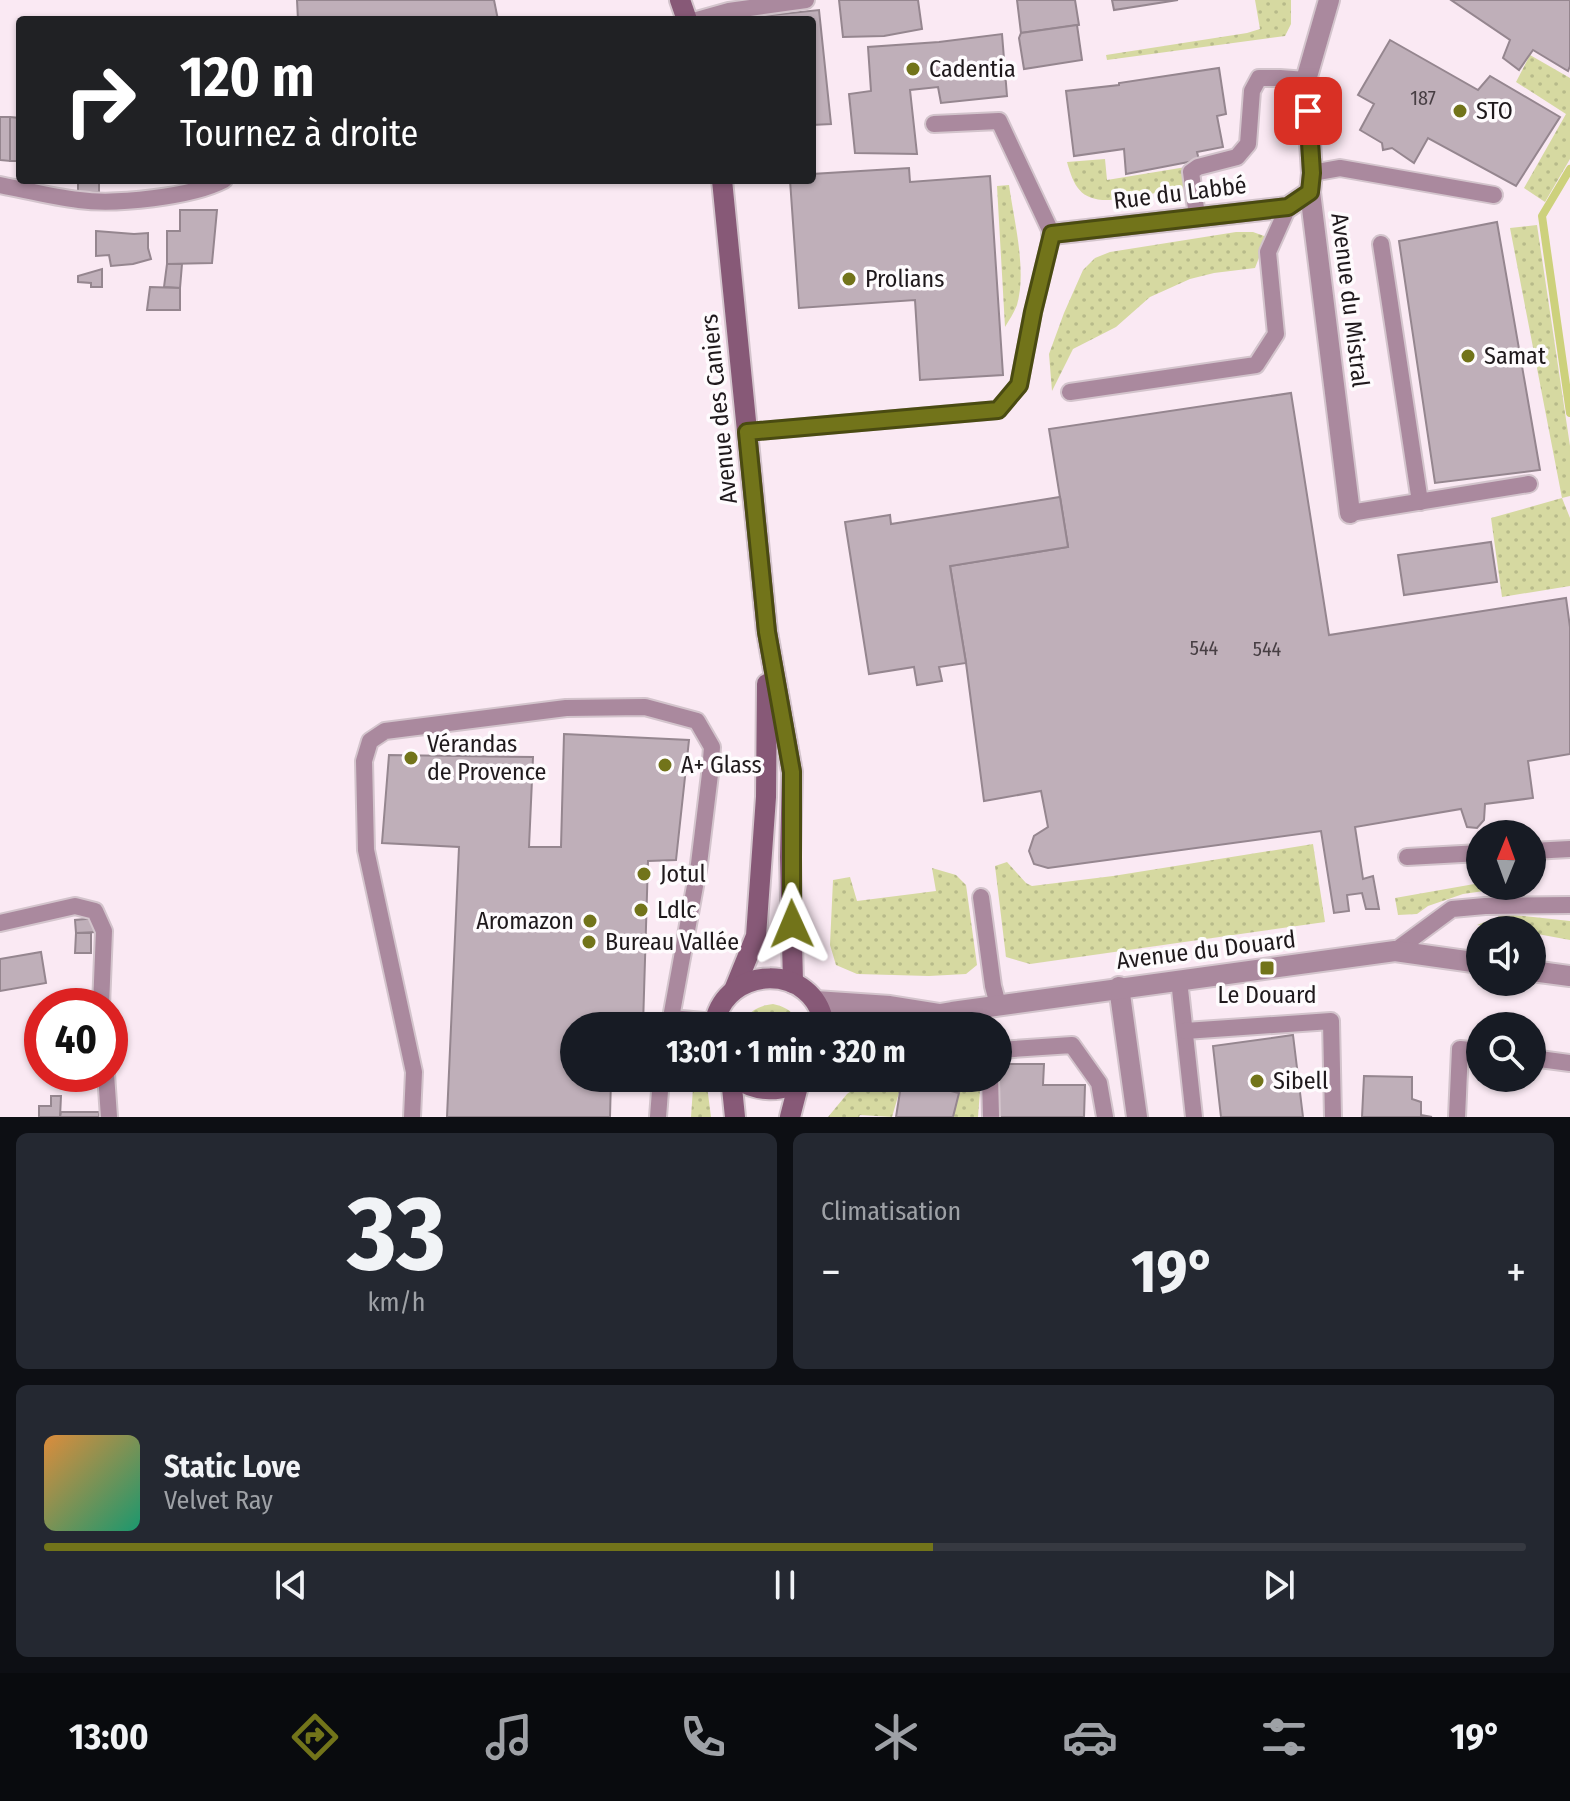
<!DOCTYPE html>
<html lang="fr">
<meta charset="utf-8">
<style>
:root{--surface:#171b24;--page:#242831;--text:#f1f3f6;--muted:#9ea1a6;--line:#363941;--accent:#72741a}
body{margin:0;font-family:"Fira Sans Condensed",sans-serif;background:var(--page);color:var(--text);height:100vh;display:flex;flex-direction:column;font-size:30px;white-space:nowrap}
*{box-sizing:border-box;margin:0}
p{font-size:26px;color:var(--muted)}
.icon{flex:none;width:44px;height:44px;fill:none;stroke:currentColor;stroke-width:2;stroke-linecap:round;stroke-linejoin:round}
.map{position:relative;height:1117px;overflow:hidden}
.drawer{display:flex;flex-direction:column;gap:16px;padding:16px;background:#0d0f14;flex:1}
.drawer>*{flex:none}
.hud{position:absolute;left:16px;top:16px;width:800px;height:168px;border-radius:8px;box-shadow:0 2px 6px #0004;background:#202124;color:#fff;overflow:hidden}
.needle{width:52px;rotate:1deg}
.tools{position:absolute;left:1466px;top:820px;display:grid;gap:16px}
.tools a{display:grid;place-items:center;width:80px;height:80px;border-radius:50%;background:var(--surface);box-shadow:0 2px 6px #0004;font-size:40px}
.speed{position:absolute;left:24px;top:988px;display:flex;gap:16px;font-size:40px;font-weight:700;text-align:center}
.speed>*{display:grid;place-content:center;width:104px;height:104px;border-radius:50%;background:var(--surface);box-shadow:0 2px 6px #0004;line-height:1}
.speed .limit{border:12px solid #d22;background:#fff;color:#111}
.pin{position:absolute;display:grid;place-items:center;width:68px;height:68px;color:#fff;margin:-34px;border-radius:16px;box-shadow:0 4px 12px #0006}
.me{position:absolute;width:88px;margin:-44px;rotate:359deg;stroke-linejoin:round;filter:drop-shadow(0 0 6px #0008)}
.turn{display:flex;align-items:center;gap:28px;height:168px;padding:0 32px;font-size:36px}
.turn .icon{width:104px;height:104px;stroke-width:2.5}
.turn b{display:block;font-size:56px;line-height:68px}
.big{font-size:60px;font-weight:700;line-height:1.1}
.drawer .tile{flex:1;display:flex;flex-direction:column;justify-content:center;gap:12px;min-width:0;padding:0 28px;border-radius:12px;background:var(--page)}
.drawer .dial{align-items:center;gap:0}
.dial b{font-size:104px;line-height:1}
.song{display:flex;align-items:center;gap:24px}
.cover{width:96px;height:96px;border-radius:12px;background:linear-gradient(135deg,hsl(30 70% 55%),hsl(160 70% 35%))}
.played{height:8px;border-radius:4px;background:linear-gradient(90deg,var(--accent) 60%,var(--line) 60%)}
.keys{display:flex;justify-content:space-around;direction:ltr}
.heat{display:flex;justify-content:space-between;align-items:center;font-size:44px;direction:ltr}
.drawer .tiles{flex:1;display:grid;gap:16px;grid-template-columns:1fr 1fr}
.tile:last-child{grid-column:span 2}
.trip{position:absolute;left:560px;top:1012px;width:452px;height:80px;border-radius:40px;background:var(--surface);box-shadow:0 2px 6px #0004;font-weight:700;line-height:80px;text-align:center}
.menu{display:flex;height:128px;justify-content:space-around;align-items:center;background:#090b0e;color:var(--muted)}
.menu .icon{width:56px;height:56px}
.menu .active{color:var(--accent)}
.menu b{font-size:36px;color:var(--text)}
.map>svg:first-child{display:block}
.grass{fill:url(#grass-dots)}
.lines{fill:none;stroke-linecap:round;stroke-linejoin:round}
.stream{stroke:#cdd17c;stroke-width:8}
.building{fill:#bfafb9;stroke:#95868f;stroke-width:2}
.lane-casing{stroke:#d3c4cc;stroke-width:20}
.street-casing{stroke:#d3c4cc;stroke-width:24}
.secondary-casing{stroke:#d3c4cc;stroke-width:24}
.lane{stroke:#aa899e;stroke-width:16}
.street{stroke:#aa899e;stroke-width:20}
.secondary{stroke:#875977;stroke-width:20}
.route-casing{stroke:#4a4b11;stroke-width:20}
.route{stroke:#72741a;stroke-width:14}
.poi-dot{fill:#72741a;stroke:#fefbfd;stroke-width:3}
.labels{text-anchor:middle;stroke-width:7;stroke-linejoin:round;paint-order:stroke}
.number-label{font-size:20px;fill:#473e43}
.poi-label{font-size:24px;fill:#1f191c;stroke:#fefbfd;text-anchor:start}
.street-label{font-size:24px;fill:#1f191c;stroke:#fefbfd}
</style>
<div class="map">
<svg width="1570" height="1117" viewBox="0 0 1570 1117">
<defs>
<pattern id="grass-dots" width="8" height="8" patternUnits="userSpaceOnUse" patternTransform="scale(2)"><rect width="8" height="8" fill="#d6d9a1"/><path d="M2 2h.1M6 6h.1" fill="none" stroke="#b7ba8a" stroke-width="1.8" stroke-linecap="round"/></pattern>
</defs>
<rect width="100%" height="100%" fill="#fae9f3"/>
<g class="grass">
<polygon points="1255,0 1291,0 1291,24 1285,36 1107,60 1106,55 1247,33 1260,29"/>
<polygon points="1530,55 1570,78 1570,159 1545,202 1524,188 1566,114 1516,82"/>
<path d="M1105,159L1107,180L1186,167L1183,189L1110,200C1081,201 1074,187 1067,162Z"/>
<path d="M1009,185C1014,221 1027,270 1017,305C1014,313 1009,320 1005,327L997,186Z"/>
<polygon points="1537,225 1570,446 1570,496 1562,498 1570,518 1570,586 1502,597 1491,518 1562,498 1510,228"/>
<polygon points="1236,232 1253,232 1267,237 1255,268 1214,273 1190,279 1150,297 1116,327 1073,349 1052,391 1049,354 1064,313 1083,270 1095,258 1110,252"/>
<polygon points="1313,844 1325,922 1030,964 1006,957 995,866 1007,862 1026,883 1032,886 1113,876"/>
<polygon points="932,868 956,875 966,885 977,965 966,974 929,976 857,974 836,965 830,945 833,880 850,877 857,901 936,891"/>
<polygon points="1480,883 1480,886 1519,886 1463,894 1428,906 1417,914 1398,915 1395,898"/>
<polygon points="1505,914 1570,921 1570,940 1532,933 1532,930 1511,930 1477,925"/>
<path d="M773,1004C787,1007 795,1013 801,1026H741C748,1012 757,1006 773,1004Z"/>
<polygon points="672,1078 706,1078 711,1117 691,1117 693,1088 672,1086"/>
<polygon points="868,1078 981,1078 978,1117 953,1117 959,1093 903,1079 892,1117 860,1115 859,1117 828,1117 847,1094"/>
</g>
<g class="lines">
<polyline class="stream" points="1570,169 1542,216 1570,413"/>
</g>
<g class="building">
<polygon points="297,0 494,0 498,20 298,20"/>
<polygon points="839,0 918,0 922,29 884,36 843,37"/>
<polygon points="1017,0 1075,0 1079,25 1021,33"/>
<polygon points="1112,0 1178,0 1114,10"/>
<polygon points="1451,0 1570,0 1570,66 1568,71 1533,50 1519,70 1503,58 1510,40"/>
<polygon points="819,10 831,124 812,125 812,20 763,20 762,16"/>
<polygon points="1077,25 1082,60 1024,69 1019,38 1021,33"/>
<polygon points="1002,34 1007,96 941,103 938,87 910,90 917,154 855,153 849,94 871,91 868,47 939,42"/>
<polygon points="1390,40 1478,90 1490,76 1560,117 1516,186 1428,138 1414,163 1392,148 1383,150 1382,143 1360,130 1374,104 1358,95"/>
<polygon points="1219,68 1226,114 1217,116 1223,147 1197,152 1199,160 1126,174 1124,149 1074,156 1066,91 1119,85 1119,83"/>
<polygon points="0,117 10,117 10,161 0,160"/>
<polygon points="10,117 20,118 20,161 10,161"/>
<polygon points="909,168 910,182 990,176 1003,375 920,380 915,300 799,308 790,180 812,180 812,174"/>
<polygon points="78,180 99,180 99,192 78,193"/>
<polygon points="180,210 217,210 212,263 167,264 167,231 180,231"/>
<polygon points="1497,222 1540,470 1435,483 1399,241"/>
<polygon points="96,231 134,234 148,233 148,248 151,259 133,264 111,266 109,255 96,256"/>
<polygon points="167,264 182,264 180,288 164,287"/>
<polygon points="102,269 102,287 91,287 91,283 78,282 78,276"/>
<polygon points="150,287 180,288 180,310 147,310"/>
<polygon points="1291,393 1329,635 1566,598 1570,627 1570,754 1528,761 1533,798 1485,804 1484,820 1477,828 1467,827 1461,809 1355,827 1363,879 1373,876 1379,909 1366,909 1362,893 1347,895 1349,911 1334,913 1321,831 1048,868 1034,864 1029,851 1034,836 1048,827 1041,791 984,801 966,663 950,566 1068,547 1049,429"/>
<polygon points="1060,497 1068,547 950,566 966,663 939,667 942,681 917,685 914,667 869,674 845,522 890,515 891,524"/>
<polygon points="1491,542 1497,582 1404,595 1398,555"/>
<polygon points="564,734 689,740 676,860 648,861 643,1026 574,1026 574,1078 611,1078 610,1117 447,1117 459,847 382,843 389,755 533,757 529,847 561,847"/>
<polygon points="96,918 97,932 76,933 75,920"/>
<polygon points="76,933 91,933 91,953 75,953"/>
<polygon points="41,952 46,983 0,991 0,959"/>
<polygon points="1293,1035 1303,1117 1221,1117 1213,1046"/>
<polygon points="999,1064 1044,1064 1043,1085 1085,1085 1084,1117 999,1117"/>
<polygon points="1364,1076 1412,1077 1412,1099 1421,1102 1421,1115 1432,1117 1362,1117"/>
<polygon points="902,1079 959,1093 953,1117 896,1117"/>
<polygon points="51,1096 61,1096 60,1117 39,1117 39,1106 51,1106"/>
<polygon points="61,1112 99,1112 99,1117 60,1117"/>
</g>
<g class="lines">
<defs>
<g id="lane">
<polyline points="697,20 729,11 806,0"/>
<polyline points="1312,173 1340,168 1494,195"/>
<path d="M0,185C26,190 52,197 79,200C115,205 192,197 224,180"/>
<polyline points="1197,216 1191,172 1198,167 1237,157 1248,144 1252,91 1259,78 1280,78 1306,80"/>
<polyline points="1381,244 1420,502"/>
<polyline points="1070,392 1256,365 1276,334 1268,252 1288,207"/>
<polyline points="747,432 998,410 1019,385 1033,312 1052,234 999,121 934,124"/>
<polyline points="1350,513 1529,484"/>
<polyline points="1532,851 1570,849"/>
<polyline points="1407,857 1480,853"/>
<polyline points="981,897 993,986 998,1005"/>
<polyline points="0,923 75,906 95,911 104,931 101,1006"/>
<polyline points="1395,951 1452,909 1485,906 1570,905"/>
<polyline points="1179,980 1194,1117"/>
<polyline points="975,1008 983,1026"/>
<polyline points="670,1026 671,1018 714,1022"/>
<polyline points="1185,1031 1331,1021 1333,1117"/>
<polyline points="998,1050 1072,1045 1099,1083 1105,1117"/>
<polyline points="1532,1058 1570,1063"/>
<polyline points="106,1074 109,1117"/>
<polyline points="990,1078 991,1116"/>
<polyline points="412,1117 414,1072 366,850 364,761 370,741 385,731 566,708 645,707 697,721 712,747 710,774 699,864 671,1018"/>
<polyline points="658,1117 661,1078"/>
<polyline points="1457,1117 1460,1049 1480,1051"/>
</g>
<g id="street">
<polyline points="1329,0 1306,80 1312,173 1310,192 1350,513"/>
<polyline points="1052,234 1288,207 1310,192"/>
<polyline points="1532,971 1570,976"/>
<polyline points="1119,987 1137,1117"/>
<polyline points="815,1001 890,1006 940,1014"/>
<polyline points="911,1026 940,1014 952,1012 1395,951 1480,963"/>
</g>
<g id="secondary">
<polyline points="680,0 687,20"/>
<polyline points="722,180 767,632 792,772 790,857 793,983"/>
<polyline points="734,990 756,936 766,797 767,684"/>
<path d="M714,1026C724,963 816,962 824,1026"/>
<polyline points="731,1078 735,1117"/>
<path d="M736,1078C756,1092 783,1094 802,1078"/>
<polyline points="790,1117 799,1082"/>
</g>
</defs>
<use href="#lane" class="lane-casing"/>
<use href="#street" class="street-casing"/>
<use href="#secondary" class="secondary-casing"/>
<use href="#lane" class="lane"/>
<use href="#street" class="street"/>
<use href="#secondary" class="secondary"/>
</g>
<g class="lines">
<defs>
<polyline id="route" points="792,924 792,772 767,632 747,432 998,410 1019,385 1033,312 1052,234 1288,207 1310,192 1312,173 1308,111"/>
</defs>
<use href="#route" class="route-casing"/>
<use href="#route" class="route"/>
</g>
<g class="poi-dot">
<circle cx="913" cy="69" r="8"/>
<circle cx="1460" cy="111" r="8"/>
<circle cx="849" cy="279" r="8"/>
<circle cx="1468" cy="356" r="8"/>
<circle cx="411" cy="758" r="8"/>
<circle cx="665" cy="765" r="8"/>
<circle cx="644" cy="874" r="8"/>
<circle cx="641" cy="910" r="8"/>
<circle cx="590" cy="921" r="8"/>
<circle cx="589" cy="942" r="8"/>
<rect x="1259" y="960" width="16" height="16" rx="4"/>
<circle cx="1257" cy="1081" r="8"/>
</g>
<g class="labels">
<g class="number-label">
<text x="1423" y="105">187</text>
<text x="1204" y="655">544</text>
<text x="1267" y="656">544</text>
</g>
<g class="poi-label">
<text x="929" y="77">Cadentia</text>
<text x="1476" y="119">STO</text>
<text x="865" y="287">Prolians</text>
<text x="1484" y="364">Samat</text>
<text x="427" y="752">Vérandas<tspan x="427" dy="28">de Provence</tspan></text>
<text x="681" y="773">A+ Glass</text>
<text x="660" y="882">Jotul</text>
<text x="657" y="918">Ldlc</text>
<text x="574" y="929" text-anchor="end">Aromazon</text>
<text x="605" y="950">Bureau Vallée</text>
<text x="1267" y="1003" text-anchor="middle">Le Douard</text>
<text x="1273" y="1089">Sibell</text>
</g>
<g class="street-label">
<text transform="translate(1180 193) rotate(-7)" y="8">Rue du Labbé</text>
<text transform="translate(1350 300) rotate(83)" y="8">Avenue du Mistral</text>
<text transform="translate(719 409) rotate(-96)" y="8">Avenue des Caniers</text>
<text transform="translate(1206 950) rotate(-7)" y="8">Avenue du Douard</text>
</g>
</g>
</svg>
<div class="tools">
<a><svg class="needle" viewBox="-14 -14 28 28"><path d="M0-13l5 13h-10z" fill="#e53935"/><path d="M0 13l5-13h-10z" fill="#9ea1a6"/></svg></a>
<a><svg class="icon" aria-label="sound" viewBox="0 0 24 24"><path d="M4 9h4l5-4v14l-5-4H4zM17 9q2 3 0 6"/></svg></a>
<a><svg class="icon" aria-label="search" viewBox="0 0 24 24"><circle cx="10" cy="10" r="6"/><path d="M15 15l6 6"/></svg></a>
</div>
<div class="speed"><div class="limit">40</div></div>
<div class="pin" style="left:1308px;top:111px;background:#d93025"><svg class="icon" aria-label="arrive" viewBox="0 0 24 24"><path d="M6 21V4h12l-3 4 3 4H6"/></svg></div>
<svg class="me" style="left:792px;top:924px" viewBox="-20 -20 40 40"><path d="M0-17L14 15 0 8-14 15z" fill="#72741a" stroke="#fff" stroke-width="4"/></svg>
<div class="trip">13:01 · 1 min · 320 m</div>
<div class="hud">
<div class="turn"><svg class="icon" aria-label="right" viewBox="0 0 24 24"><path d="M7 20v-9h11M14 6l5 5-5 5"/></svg><div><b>120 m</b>Tournez à droite</div></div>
</div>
</div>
<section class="drawer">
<div class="tiles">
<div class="tile dial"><b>33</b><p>km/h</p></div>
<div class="tile"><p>Climatisation</p>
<div class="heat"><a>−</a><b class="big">19°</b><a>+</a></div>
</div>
<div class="tile">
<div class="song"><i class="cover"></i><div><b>Static Love</b><p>Velvet Ray</p></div></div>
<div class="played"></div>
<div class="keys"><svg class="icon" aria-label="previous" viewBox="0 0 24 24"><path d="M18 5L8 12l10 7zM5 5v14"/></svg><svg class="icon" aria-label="pause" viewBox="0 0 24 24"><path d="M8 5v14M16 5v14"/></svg><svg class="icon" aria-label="next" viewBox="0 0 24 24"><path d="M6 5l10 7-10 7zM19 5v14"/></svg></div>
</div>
</div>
</section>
<nav class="menu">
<b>13:00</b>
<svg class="icon active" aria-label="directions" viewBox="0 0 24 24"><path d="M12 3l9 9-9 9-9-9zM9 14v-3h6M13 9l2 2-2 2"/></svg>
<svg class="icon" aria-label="music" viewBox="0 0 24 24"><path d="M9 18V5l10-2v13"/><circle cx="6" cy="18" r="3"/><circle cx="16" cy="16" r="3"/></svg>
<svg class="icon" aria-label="phone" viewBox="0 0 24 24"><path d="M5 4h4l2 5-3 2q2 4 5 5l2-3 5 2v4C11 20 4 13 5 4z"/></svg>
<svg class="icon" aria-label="climate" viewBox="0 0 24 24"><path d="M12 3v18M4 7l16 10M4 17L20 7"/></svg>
<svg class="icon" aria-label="car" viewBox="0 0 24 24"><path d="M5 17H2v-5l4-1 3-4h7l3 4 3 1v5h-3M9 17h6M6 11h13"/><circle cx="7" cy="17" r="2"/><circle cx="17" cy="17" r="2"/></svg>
<svg class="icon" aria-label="filters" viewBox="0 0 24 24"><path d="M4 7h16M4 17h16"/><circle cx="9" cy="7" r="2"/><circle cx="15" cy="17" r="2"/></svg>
<b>19°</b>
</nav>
